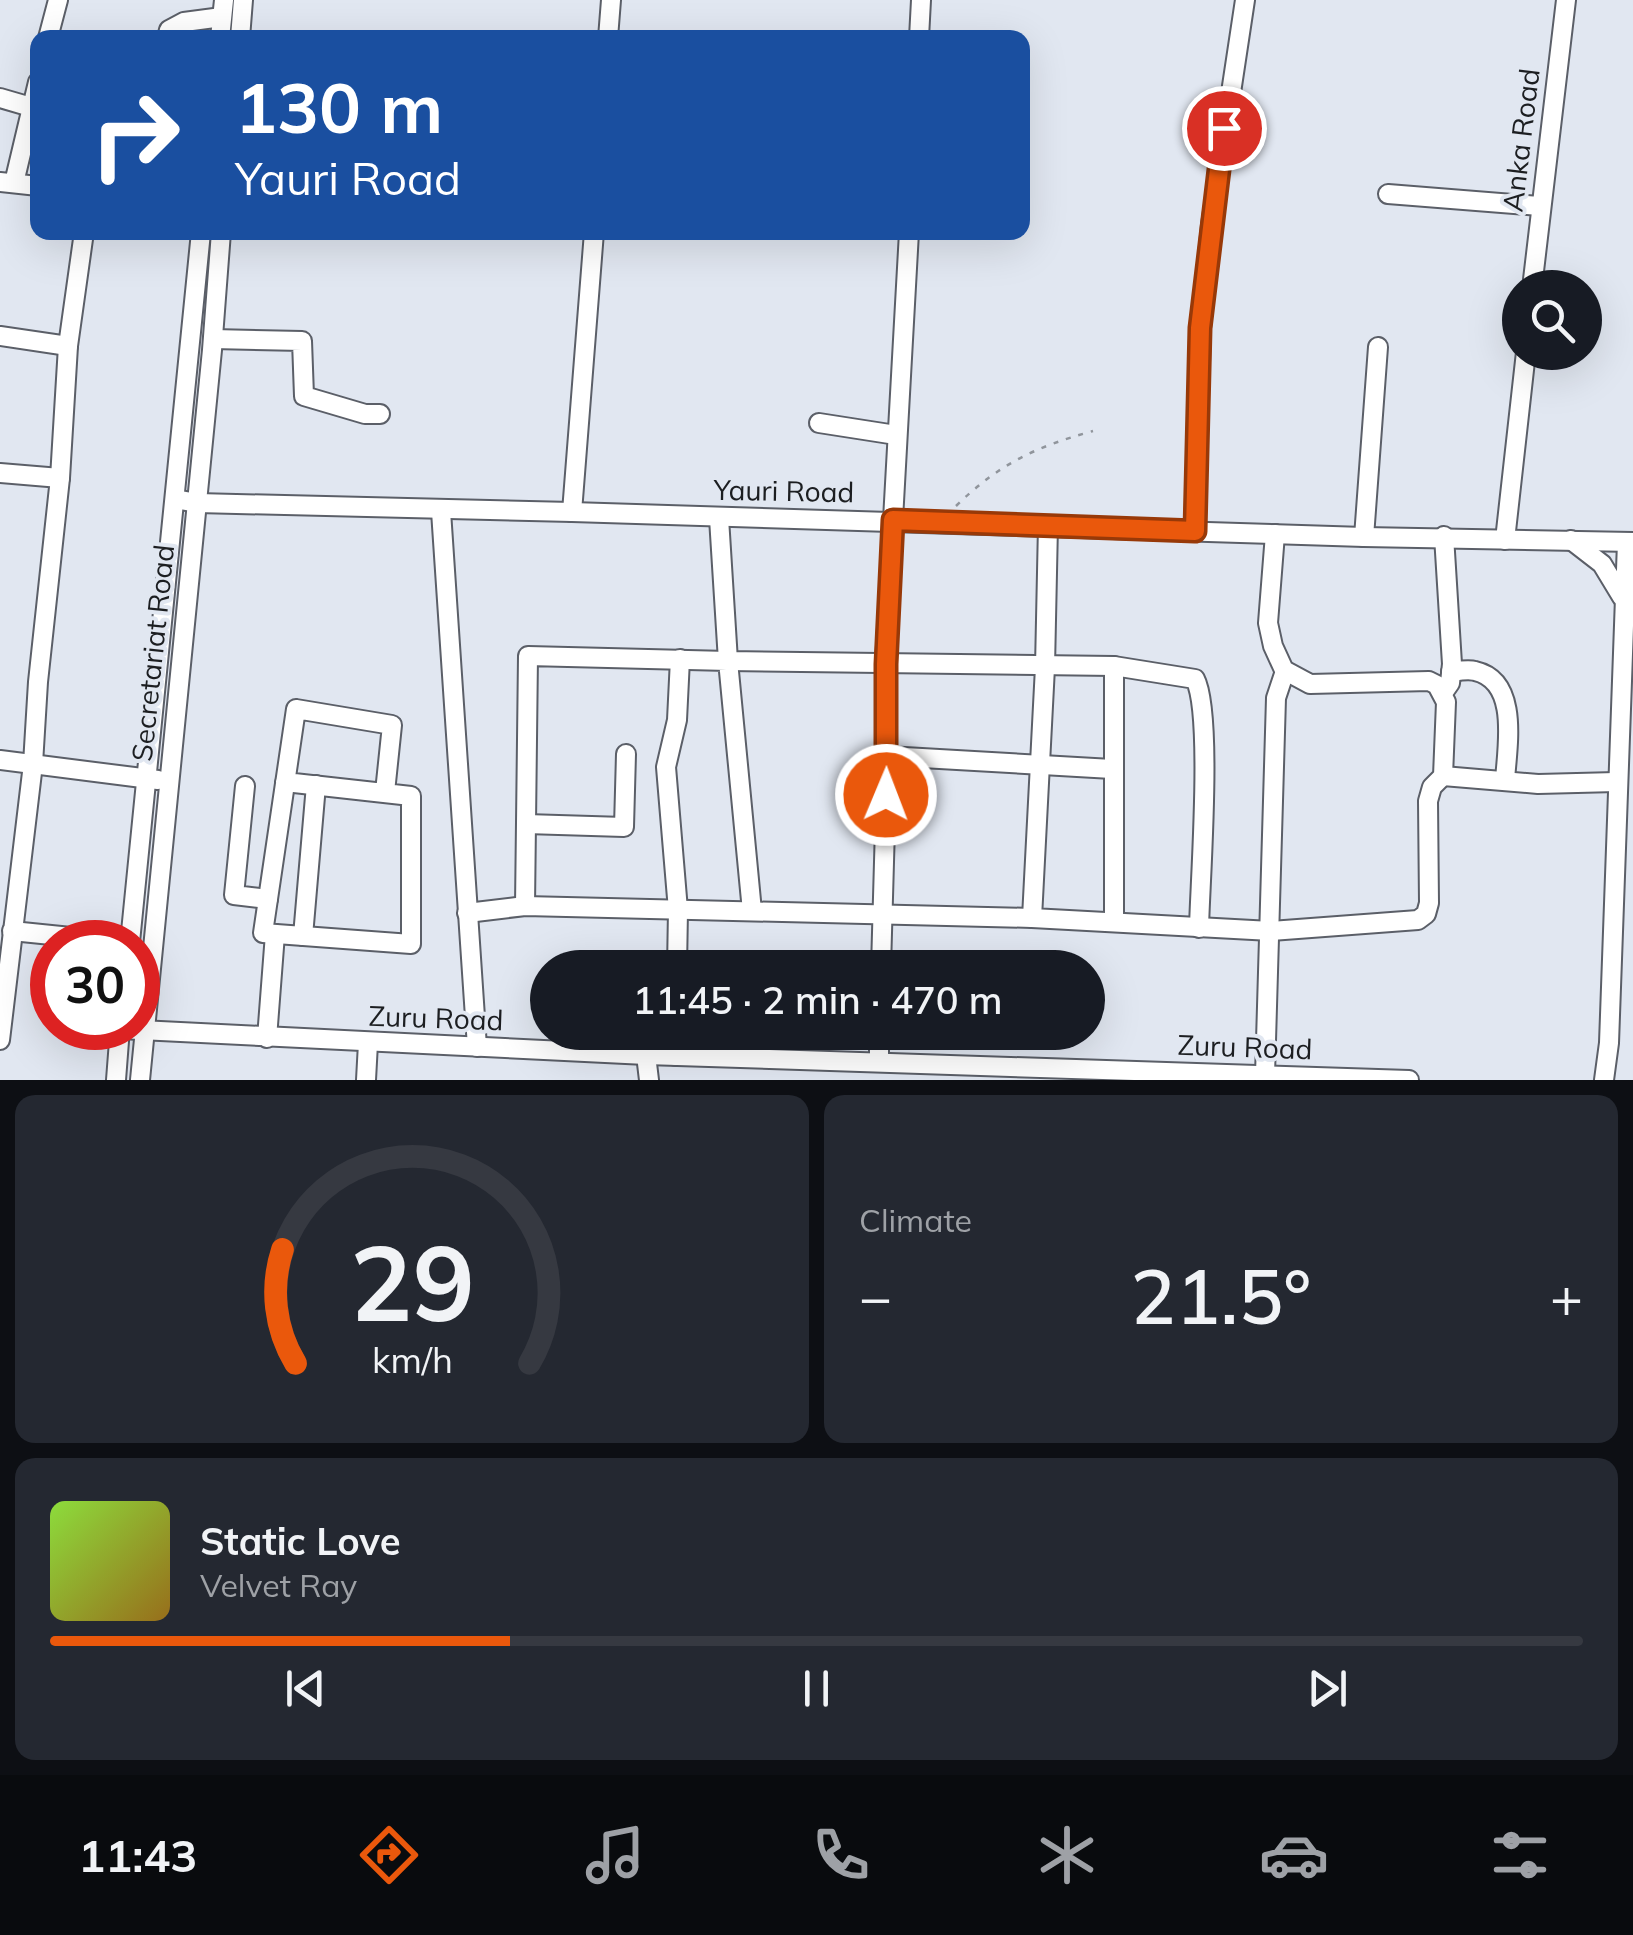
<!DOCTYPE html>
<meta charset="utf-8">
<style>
:root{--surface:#171b24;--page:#242831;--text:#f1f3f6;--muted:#9ea1a6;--line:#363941;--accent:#ea580c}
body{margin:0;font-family:Mulish,sans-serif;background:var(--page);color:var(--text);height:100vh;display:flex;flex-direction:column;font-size:38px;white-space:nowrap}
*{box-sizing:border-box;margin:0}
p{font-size:32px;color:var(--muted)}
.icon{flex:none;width:55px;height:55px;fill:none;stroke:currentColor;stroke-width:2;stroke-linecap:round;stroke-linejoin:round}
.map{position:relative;height:1080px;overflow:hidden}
.drawer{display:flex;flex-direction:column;gap:15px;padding:15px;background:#0d0f14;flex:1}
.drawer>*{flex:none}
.guide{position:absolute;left:30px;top:30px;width:1000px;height:210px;border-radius:20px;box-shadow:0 10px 40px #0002;background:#1a4fa0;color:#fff;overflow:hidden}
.buttons{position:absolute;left:1502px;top:270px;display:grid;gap:20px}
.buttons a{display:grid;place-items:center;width:100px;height:100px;border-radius:50%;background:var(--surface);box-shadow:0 10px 40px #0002;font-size:50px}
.speed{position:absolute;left:30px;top:920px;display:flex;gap:20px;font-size:50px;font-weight:700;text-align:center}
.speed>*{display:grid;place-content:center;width:130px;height:130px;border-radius:50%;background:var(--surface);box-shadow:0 10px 40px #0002;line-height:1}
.speed .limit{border:15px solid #d22;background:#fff;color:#111}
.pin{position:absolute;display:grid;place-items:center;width:85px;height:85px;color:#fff;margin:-42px;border:5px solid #fff;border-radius:50%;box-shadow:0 2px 10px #0007}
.me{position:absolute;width:110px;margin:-55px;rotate:1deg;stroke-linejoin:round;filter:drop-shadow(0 0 8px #0008)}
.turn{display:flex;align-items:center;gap:35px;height:210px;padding:0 40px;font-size:45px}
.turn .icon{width:130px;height:130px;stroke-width:2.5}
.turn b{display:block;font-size:70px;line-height:85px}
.big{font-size:75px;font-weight:600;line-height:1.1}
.drawer .card{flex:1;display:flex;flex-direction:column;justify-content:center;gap:15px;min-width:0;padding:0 35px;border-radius:20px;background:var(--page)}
.drawer .dial{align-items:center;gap:0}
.dial svg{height:260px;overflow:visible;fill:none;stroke:var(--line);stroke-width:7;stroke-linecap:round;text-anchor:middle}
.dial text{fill:var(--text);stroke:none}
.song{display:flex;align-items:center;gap:30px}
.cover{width:120px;height:120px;border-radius:15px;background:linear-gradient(135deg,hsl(90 70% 55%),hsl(40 70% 35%))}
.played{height:10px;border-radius:5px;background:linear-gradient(90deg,var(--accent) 30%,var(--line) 30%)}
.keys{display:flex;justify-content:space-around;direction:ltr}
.heat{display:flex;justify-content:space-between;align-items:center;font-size:55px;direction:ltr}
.drawer .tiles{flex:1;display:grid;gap:15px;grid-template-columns:1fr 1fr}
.card:last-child{grid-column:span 2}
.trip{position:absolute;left:530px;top:950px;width:575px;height:100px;border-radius:50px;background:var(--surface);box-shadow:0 10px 40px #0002;font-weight:600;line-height:100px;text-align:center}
.dock{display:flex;height:160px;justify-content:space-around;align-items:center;background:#090b0e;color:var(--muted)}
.dock .icon{width:70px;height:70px}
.dock .active{color:var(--accent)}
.dock b{font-size:45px;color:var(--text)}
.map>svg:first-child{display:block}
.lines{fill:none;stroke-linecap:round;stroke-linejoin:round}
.minor-casing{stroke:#5b5f68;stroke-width:22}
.path{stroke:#90959c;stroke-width:2.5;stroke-dasharray:5 8;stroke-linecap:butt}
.minor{stroke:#fff;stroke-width:18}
.route-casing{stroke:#983908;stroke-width:25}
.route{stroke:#ea580c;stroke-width:18}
.labels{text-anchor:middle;stroke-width:8;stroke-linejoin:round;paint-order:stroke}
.street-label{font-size:28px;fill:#1c1e21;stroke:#e1e7f1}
</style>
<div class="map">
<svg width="1633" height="1080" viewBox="0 0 1633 1080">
<rect width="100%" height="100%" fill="#e1e7f1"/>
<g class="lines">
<defs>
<g id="minor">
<polyline points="48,38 58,0"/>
<polyline points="167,38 169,30 184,22 222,17"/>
<polyline points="220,38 224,0"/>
<polyline points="240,38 243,0"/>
<polyline points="608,38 611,0"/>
<polyline points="919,38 921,0"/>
<polyline points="0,98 31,107"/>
<polyline points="0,182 38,186"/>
<polyline points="14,183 38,82"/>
<polyline points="1388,194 1539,206"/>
<polyline points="1532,288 1566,0"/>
<polyline points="0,336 68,346"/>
<polyline points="213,339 302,341 304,396 365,414 380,414"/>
<polyline points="819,423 896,435"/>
<polyline points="0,473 60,478"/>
<polyline points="175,499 197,503 572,512 1364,537 1633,542"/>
<polyline points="441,511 477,1047"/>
<polyline points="572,512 594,232"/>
<path d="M719,518L728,661L1114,666L1195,679C1213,713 1200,881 1199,928"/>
<polyline points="1048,525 1045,667 1032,918 1271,931 1418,920 1426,914 1429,903 1428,801 1432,787 1443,776 1446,702 1437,685 1429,681 1310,684 1284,670 1273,646 1268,623 1275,534"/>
<polyline points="1195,531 1201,328 1211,225 1245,0"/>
<polyline points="1364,537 1378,347"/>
<polyline points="1505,540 1526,352"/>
<polyline points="1571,540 1602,564 1622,597"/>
<polyline points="1114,666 1114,921"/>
<path d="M1451,672C1458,671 1468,669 1475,671C1520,681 1507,748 1505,780"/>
<polyline points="1443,693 1450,683 1452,664 1444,536"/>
<polyline points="887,756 1112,769"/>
<polyline points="0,760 158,780"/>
<polyline points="1443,776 1538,784 1616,782"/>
<polyline points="285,782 411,796 411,944 263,933 296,709 392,725 385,792"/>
<polyline points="245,786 234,895 268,899"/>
<polyline points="526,824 624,827 626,754"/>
<polyline points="525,906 528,656 728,661 752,911"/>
<polyline points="467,913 525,906 1032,918"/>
<polyline points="12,931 120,942"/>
<polyline points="303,936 316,785"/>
<polyline points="130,942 201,232"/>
<polyline points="677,968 678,910 666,767 677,720 680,659"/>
<polyline points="881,968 887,756 885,664 909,232"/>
<polyline points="120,1029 646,1055 1409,1080"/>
<polyline points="267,1038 275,934"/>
<polyline points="0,1040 33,764 38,682 60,478 68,346 84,232"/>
<polyline points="646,1055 649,1080"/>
<polyline points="676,1056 676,1032"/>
<polyline points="879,1062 879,1032"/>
<polyline points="1265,1075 1276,698 1285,671"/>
<polyline points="116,1080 120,1028"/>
<polyline points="140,1080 212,350 221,232"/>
<polyline points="366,1080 368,1043"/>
<polyline points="1604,1080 1609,1043 1627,542"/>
</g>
</defs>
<use href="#minor" class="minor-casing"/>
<path class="path" d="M956,506C999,464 1035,447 1093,431"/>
<use href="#minor" class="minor"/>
</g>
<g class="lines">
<defs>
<polyline id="route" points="886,795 886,664 893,520 1195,531 1200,328 1224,128"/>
</defs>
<use href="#route" class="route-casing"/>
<use href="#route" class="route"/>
</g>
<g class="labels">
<g class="street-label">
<text transform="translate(1521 140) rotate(-83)" y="10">Anka Road</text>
<text transform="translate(784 491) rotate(1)" y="10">Yauri Road</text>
<text transform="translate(153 653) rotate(-84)" y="10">Secretariat Road</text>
<text transform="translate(436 1018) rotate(2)" y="10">Zuru Road</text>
<text transform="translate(1245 1047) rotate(2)" y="10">Zuru Road</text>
</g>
</g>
</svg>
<div class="buttons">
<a><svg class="icon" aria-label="search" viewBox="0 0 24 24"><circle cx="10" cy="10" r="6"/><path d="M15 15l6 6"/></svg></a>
</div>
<div class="speed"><div class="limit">30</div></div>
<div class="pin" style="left:1224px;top:128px;background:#d93025"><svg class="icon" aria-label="arrive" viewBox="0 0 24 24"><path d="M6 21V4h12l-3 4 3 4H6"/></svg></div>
<svg class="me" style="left:886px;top:795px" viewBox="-20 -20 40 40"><circle r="17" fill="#ea580c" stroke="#fff" stroke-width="3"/><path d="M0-11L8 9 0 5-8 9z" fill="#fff"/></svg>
<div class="trip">11:45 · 2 min · 470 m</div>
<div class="guide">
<div class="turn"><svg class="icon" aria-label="right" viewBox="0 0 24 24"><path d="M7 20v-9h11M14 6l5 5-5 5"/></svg><div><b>130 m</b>Yauri Road</div></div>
</div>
</div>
<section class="drawer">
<div class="tiles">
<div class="card dial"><svg viewBox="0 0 100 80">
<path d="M14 69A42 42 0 1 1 86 69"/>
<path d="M14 69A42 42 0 0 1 10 34" stroke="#ea580c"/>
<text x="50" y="56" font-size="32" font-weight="700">29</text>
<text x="50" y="72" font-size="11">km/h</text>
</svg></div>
<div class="card"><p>Climate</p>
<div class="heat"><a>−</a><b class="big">21.5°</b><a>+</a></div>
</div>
<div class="card">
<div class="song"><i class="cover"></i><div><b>Static Love</b><p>Velvet Ray</p></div></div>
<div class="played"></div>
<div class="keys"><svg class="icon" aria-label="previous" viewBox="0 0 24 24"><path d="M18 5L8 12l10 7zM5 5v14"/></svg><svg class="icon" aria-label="pause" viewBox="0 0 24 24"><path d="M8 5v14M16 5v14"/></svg><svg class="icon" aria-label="next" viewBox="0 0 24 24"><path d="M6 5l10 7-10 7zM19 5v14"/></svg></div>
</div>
</div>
</section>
<nav class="dock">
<b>11:43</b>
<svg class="icon active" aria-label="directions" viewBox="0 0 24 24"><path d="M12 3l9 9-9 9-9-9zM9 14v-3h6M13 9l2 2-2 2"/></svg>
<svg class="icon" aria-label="music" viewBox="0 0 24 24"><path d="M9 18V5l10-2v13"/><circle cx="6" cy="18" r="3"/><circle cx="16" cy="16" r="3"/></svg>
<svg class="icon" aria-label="phone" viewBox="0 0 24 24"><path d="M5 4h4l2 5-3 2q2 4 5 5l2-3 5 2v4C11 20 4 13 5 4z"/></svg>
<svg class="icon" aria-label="climate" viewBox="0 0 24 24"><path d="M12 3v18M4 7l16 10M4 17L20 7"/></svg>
<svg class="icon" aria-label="car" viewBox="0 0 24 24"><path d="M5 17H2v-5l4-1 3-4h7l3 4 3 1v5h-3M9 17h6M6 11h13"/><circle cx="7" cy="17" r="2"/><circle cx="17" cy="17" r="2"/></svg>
<svg class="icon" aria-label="filters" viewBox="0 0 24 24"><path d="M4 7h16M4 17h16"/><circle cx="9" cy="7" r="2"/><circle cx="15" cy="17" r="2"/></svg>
</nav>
